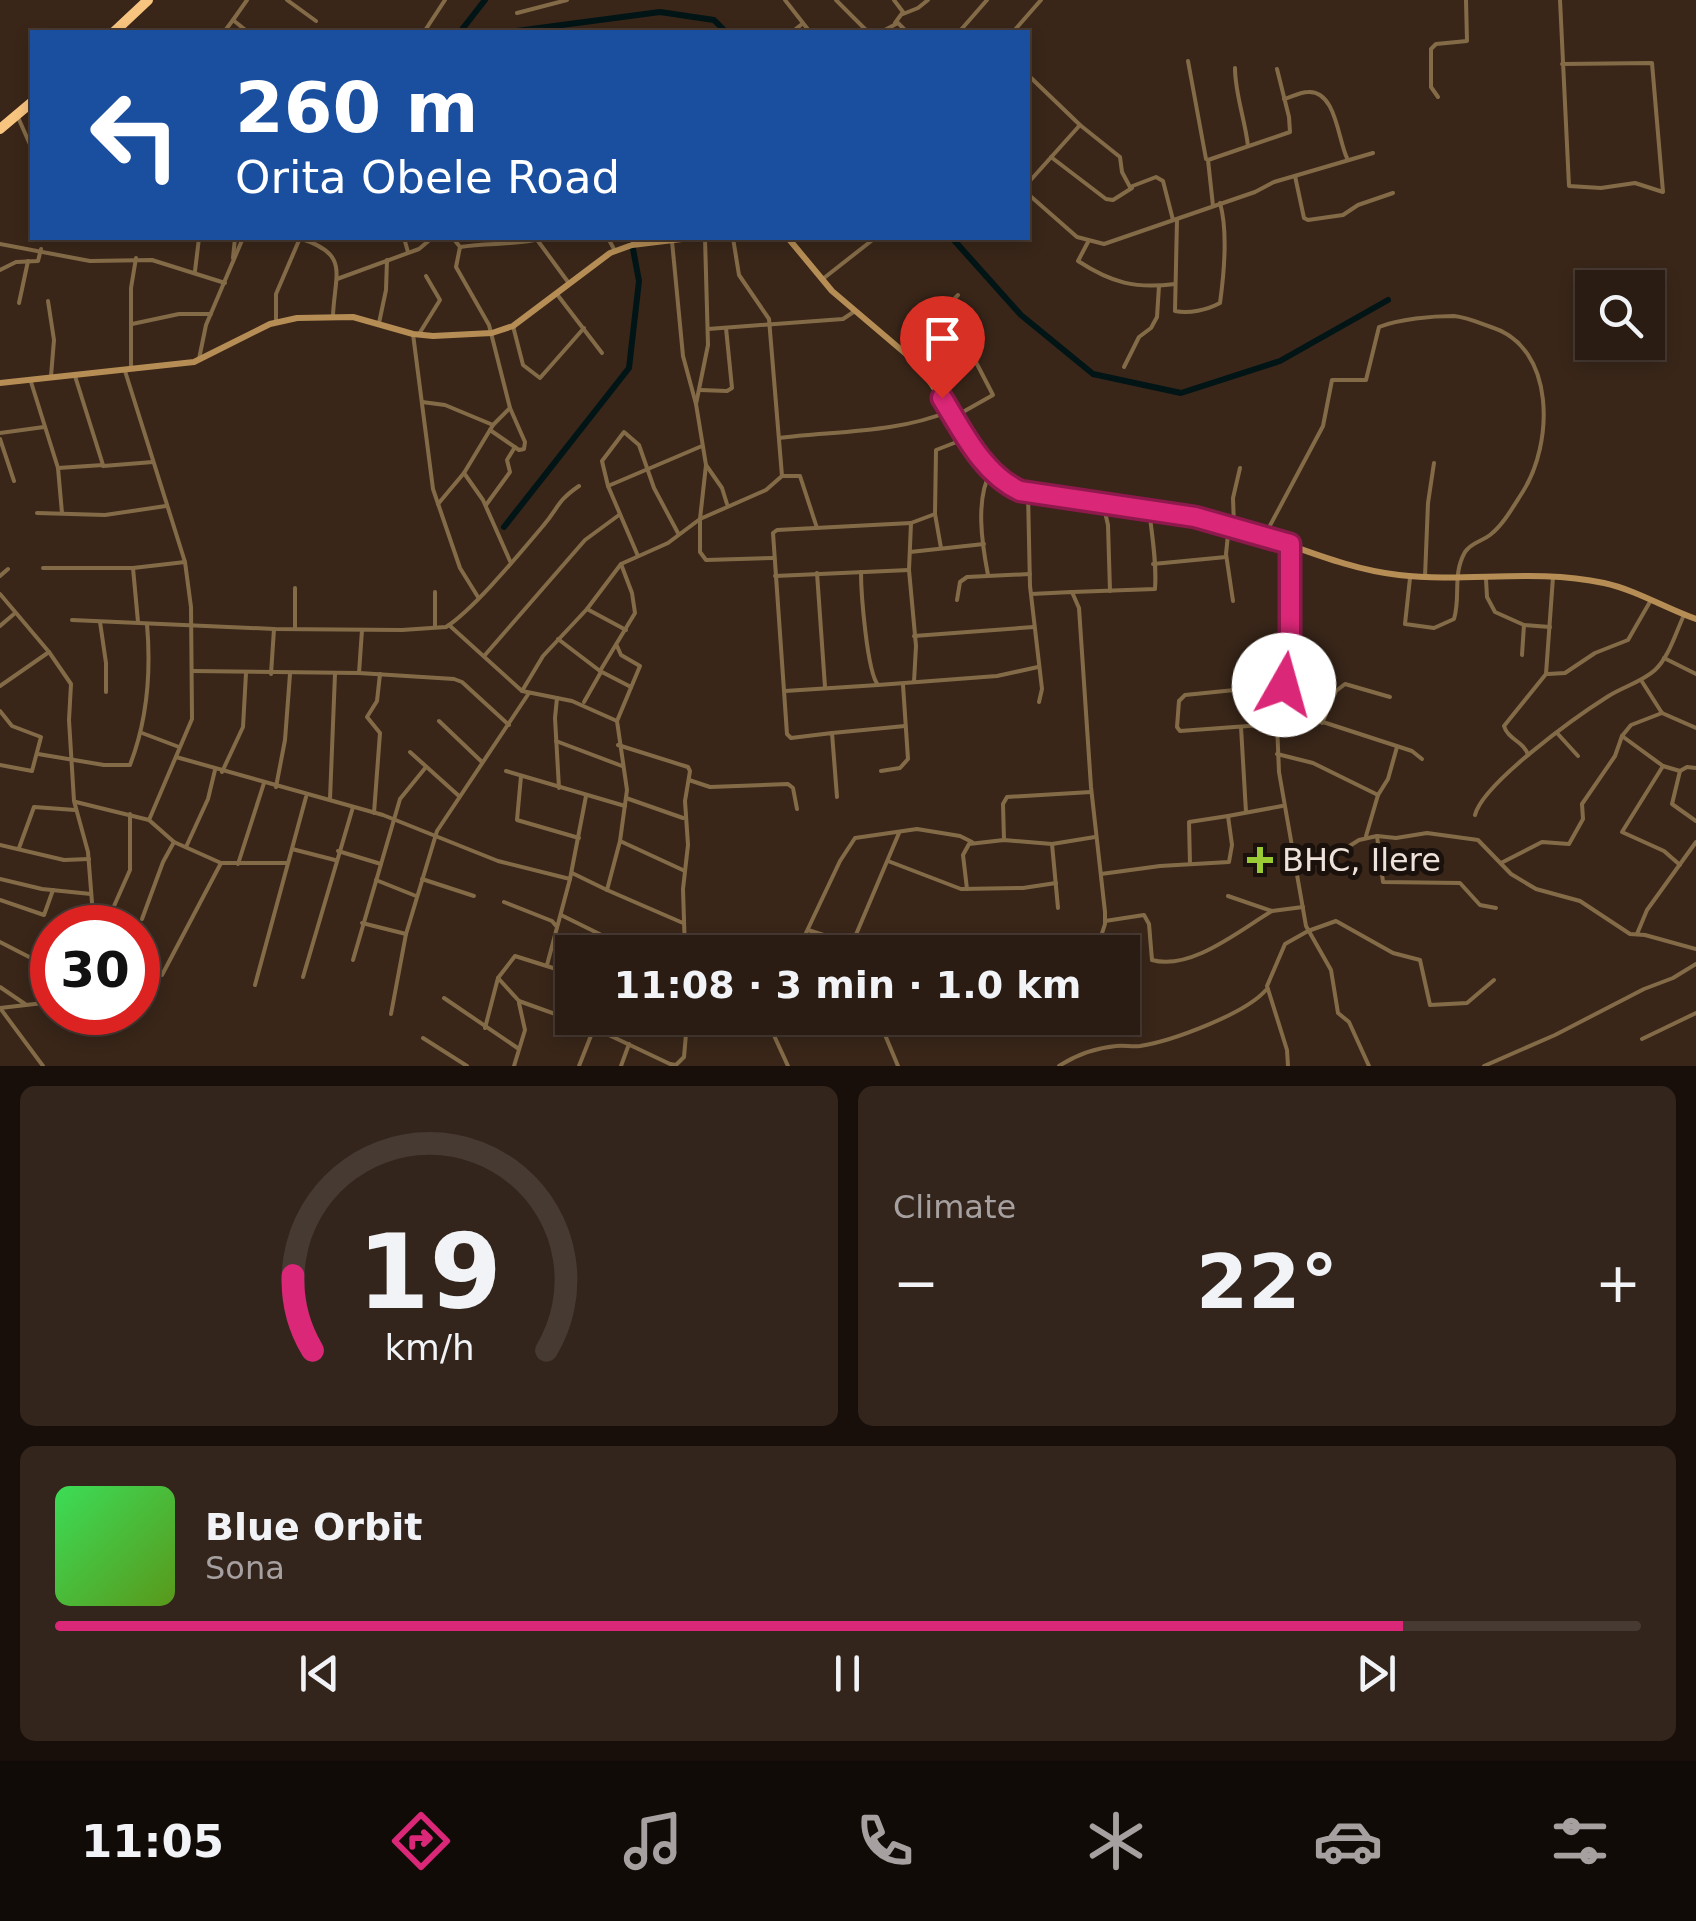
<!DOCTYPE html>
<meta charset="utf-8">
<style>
:root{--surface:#2b1c13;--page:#33251c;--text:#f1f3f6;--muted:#a6a1a0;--line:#473a33;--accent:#db2777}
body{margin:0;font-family:"DejaVu Sans",sans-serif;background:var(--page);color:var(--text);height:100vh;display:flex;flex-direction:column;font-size:38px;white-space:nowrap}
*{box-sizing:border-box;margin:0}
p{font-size:32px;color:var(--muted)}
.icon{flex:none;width:55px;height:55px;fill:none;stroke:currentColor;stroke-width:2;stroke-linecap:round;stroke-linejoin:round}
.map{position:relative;height:1066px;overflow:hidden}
.side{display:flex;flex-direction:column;gap:20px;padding:20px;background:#180f0a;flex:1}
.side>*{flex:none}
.guide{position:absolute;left:30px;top:30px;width:1000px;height:210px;border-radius:0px;box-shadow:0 5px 15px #0003,0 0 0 2px var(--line);background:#1a4fa0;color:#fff;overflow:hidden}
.fabs{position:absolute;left:1575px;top:270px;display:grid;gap:20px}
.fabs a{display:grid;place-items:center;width:90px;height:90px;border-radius:0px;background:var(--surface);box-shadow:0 5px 15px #0003,0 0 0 2px var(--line);font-size:50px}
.speed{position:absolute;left:30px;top:905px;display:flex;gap:20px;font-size:50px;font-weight:700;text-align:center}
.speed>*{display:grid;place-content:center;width:130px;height:130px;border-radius:50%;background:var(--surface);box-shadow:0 5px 15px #0003,0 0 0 2px var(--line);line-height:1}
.speed .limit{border:15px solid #d22;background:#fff;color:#111}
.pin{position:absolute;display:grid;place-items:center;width:85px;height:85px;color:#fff;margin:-102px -42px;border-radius:50% 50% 50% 0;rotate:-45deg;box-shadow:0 0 10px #0007}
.pin .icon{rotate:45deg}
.me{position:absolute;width:110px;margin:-55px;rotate:7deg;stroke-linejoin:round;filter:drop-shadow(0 0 8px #0008)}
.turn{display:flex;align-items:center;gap:35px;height:210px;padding:0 40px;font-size:45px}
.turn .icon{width:130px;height:130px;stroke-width:2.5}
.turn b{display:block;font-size:70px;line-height:85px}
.big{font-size:75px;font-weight:700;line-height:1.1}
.side .card{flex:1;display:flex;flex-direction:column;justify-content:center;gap:15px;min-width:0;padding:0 35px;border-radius:15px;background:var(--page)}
.side .dial{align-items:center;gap:0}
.dial svg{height:260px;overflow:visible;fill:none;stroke:var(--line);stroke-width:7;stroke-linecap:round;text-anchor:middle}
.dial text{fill:var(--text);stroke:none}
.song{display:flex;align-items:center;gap:30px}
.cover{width:120px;height:120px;border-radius:15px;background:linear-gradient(135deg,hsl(130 70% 55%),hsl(90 70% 35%))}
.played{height:10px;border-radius:5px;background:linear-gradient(90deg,var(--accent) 85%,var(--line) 85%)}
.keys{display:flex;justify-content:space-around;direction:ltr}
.heat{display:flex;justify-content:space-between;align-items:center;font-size:55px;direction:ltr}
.side .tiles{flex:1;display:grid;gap:20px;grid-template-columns:1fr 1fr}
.card:last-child{grid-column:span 2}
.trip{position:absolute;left:555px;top:935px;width:585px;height:100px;border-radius:0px;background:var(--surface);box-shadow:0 5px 15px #0003,0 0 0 2px var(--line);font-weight:700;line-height:100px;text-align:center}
.menu{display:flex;height:160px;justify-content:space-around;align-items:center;background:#110b08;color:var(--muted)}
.menu .icon{width:70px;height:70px}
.menu .active{color:var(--accent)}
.menu b{font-size:45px;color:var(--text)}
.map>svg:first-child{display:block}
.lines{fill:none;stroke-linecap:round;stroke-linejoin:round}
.river{stroke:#011516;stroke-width:6}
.street{stroke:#846b48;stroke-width:4}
.secondary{stroke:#b68e55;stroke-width:6}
.highway{stroke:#f8c580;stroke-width:10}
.route-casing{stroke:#8e194d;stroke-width:25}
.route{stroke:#db2777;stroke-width:18}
.poi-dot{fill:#9acb35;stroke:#1a110c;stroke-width:4}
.labels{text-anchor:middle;stroke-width:10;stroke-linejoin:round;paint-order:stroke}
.poi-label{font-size:32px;fill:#efe2da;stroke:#1a110c;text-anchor:start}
</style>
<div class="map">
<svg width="1696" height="1066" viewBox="0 0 1696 1066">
<rect width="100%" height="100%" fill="#392619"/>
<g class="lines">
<g class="river">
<polyline points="460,32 485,0"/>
<polyline points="509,32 660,12 714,20 726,32"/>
<polyline points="952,238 1021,315 1093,374 1181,393 1280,361 1388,300"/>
<polyline points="504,527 629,368 639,281 631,238"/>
</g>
<g class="street">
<polyline points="247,0 233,20 248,32"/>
<polyline points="287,0 316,21"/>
<polyline points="785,0 810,32"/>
<polyline points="836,0 868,32"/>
<polyline points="894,0 903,12 895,23"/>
<polyline points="1560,0 1569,186 1601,188 1635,183 1663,192 1652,63 1562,64"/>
<polyline points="517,13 567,0"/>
<polyline points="903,14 918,8 928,0"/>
<polyline points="224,32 233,20"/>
<polyline points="424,32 445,0"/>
<polyline points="792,32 802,24"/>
<polyline points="881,32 898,23 907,32"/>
<polyline points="959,32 987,0"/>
<polyline points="1013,32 1041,0"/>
<polyline points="1188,61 1206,159"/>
<path d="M1235,68C1235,94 1245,119 1248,146"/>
<polyline points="1028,75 1080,125 1120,157 1122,172 1130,187 1156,177 1163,181 1173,220"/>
<polyline points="1438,97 1431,87 1431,49 1436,44 1467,41 1466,0"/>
<path d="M1284,99C1291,97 1301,92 1308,92C1336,90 1338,140 1347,158"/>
<polyline points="17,115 32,149"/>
<polyline points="1051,157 1106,199 1113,200 1132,188"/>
<polyline points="1295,176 1304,218 1308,220 1343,215 1358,205 1393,193"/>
<polyline points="1028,183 1080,125"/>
<polyline points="1028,194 1077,237 1104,244 1255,192 1274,182 1373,153"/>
<polyline points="1213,206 1208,160 1290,132 1289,117 1277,69"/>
<path d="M1177,220L1175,311C1189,314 1207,310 1220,303C1224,274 1228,231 1220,203"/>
<path d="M299,238C350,254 335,272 333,315"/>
<polyline points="404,238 408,252"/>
<polyline points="608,238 615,251"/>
<polyline points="733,238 739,275 769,319 782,476 766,490 700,519 700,552 706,560 774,558"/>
<polyline points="538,241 568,282"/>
<path d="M1088,242L1078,261C1112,283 1135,289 1175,284"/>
<polyline points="0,244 90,261 152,260 225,283"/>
<path d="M460,247C489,242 515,246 543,238"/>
<polyline points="233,258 235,238"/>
<polyline points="0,270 16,262 38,261 41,249"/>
<polyline points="195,271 199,238"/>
<polyline points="824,278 875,238"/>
<polyline points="337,279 419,249 432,238"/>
<polyline points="556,293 602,353"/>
<polyline points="958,295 940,314 959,338"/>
<polyline points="48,301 54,340 51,376"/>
<polyline points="19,303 28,261"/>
<polyline points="276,322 276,294 300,238"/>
<polyline points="379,323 386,290 387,260"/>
<polyline points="132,324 179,314 211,314"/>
<polyline points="513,326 523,365 540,378 584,328"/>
<polyline points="708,329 843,319 855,311"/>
<polyline points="413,334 433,489 460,568 478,597"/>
<polyline points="419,334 440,300 426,276"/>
<polyline points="199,359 206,325 243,238"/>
<polyline points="919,365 959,338 964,339 993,395 954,417"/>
<polyline points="1124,367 1139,337 1151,328 1157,317 1159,286"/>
<polyline points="131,368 131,288 136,258"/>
<polyline points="125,371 185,562 191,607 192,719 149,820"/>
<polyline points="31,382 58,468 62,513"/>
<polyline points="700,390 727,391 732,388 726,328"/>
<polyline points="422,402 445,405 493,425"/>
<polyline points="696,404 708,345 705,238"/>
<polyline points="490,430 519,450 524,449 525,442 510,408"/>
<polyline points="0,433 44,427"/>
<path d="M779,438C836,431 897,433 950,411"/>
<polyline points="0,439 14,481"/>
<polyline points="706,465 722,488 727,504"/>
<polyline points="103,466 153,462"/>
<polyline points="58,468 103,465 75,376"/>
<polyline points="464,473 483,500 510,561"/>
<polyline points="782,476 800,476 817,528"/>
<polyline points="608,486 602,461 624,432 639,445 654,488 678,533"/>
<polyline points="1028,493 1030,586 1042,689 1039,702"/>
<polyline points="438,504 464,473 493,425 510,408 489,325 456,267 460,247 453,238"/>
<polyline points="486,505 510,472 507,460 515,447"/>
<polyline points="1104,508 1108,525 1110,591"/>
<polyline points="37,513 105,515 166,506"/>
<polyline points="935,514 941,548"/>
<polyline points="911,523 909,570 916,646 914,682"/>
<polyline points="1229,525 1226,554 1233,601"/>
<polyline points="1234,526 1233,498 1240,468"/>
<path d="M1265,535L1323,426L1332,380H1366L1379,327C1399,319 1432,316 1454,316C1466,317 1480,323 1491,327C1556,347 1554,444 1522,493C1513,507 1503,525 1490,535C1481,542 1472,542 1465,552C1452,575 1461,596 1454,619L1434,628L1405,624L1410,578"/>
<polyline points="1290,548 1290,639 1277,724 1279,772 1306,926 1331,970 1338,1013 1349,1022 1369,1066"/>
<polyline points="910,552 984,544"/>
<polyline points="638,556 608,486 702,446"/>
<polyline points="1153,564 1226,557"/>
<polyline points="43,568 133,568 185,562"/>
<polyline points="133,568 138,622"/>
<path d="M861,572C861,593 867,672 878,685L997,676L1038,667"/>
<polyline points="817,573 825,687"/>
<path d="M988,575C982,544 975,499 991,471"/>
<polyline points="0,576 8,569"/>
<polyline points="775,576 909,570"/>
<polyline points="1425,577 1428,503 1434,463"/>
<polyline points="1486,579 1487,597 1495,612 1524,625 1550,627"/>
<polyline points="295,588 295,628"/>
<polyline points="435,592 435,627"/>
<path d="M1072,592L1155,589C1157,563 1152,536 1149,509"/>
<polyline points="0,594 49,652 71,684 69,720 74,801 88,852 94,928"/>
<polyline points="1031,594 1072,592 1079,608 1091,787 1105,912 1105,924 1096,952"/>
<polyline points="957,600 960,582 967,577 1030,574"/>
<polyline points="587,609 626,630"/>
<path d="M72,620L274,629L402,630L446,627C475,608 520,553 543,526C559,507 557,501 579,486"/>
<polyline points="100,622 106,663 106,692"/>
<polyline points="449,625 522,691 572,701 617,721"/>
<polyline points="0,626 14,614"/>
<polyline points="914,636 1034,627"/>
<polyline points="558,639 600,671 631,687"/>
<polyline points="617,646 621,655 640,666 617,721 627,790 620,841 685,871"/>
<polyline points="485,655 585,540 619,515"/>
<polyline points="1522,655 1524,625"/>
<polyline points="1664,658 1696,674"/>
<polyline points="192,671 359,673 454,679 462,682 509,725"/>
<polyline points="600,671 635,613 632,593 621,564"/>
<polyline points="359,673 362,630"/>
<polyline points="271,674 274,629"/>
<polyline points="1548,674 1565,673 1595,653 1628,640 1651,600"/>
<polyline points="1641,680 1662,713 1696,728"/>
<polyline points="0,686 49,652"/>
<polyline points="522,691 543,656 587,609 621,564 668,543 700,519 706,465 696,404 683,356 672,241"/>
<polyline points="785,691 878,685"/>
<polyline points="557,698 555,718 559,788"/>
<polyline points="584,702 601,672"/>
<polyline points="1280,708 1412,751 1422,759"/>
<polyline points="0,711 12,726 41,737 32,771 0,765"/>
<polyline points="1662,713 1631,725 1622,736 1663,766 1680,771 1687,767 1696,768"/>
<polyline points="439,721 482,762"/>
<polyline points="1322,723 1336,691 1345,684 1390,697"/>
<polyline points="1277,724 1180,731 1177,727 1179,701 1185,695 1284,685"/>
<polyline points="1241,727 1246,812"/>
<polyline points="142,733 179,747"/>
<polyline points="832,733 905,726"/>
<polyline points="1557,733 1578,756"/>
<polyline points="556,741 622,766"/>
<polyline points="618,745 688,767 690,771 685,801 688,845 683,889 685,952"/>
<polyline points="410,752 459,796"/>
<path d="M38,754L104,765H130C147,721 151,670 147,624"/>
<polyline points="1277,754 1313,763 1378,795"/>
<path d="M1528,755C1524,741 1508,740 1504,726L1546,674L1553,577"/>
<polyline points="176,757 383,815 498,861 570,879"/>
<polyline points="1663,766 1622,832 1664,851 1680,865"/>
<polyline points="506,771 625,806"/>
<polyline points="881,771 900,768 908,759 903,685"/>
<polyline points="1680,771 1672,804 1696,821"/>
<polyline points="222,772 243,727 246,673"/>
<polyline points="521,776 517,820 579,838"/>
<polyline points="689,780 710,787 788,784 793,788 797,809"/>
<polyline points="276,787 285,740 290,674"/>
<polyline points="837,797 832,733 791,738 787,734 773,533 777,530 911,523 935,514 936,450 967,438"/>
<polyline points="626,798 683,818"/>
<polyline points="330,799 335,674"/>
<polyline points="76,802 149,820 174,842 221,863 286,863"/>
<polyline points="374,813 380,733 367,717 377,701 380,674"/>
<path d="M1475,815C1483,783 1577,716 1607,697C1622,687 1642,682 1655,670C1669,657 1676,632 1684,615"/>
<polyline points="1366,836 1378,795 1388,779 1397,747"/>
<polyline points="1377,836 1383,882 1460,883 1480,905 1496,908"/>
<polyline points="1004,840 1003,804 1007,797 1091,792"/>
<polyline points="620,841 607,890 683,923"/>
<polyline points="1052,844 1058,908"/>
<polyline points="0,845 64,860 89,859"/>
<polyline points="186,847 208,799 215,770"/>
<polyline points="19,848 34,807 75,810"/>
<polyline points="292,849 335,860"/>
<polyline points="338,851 381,864"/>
<polyline points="1295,856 1340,852 1359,840 1377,836 1396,838 1427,833 1478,840 1511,874 1536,889 1580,901 1630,934 1645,935 1696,949"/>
<polyline points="888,861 961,889 1023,888 1056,883"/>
<polyline points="1501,863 1542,842 1569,844 1583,819 1582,804 1615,756 1622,736"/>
<polyline points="238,864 264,783"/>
<polyline points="1190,864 1189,822 1228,816"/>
<polyline points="572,873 607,890"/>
<polyline points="1101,874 1160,866 1229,862 1232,845 1228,816 1282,806"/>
<polyline points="0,879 42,889 91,894"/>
<polyline points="422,879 474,896"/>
<polyline points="376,880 416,896"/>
<polyline points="967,889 963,855 969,844 1004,840 1052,844 1095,837"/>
<polyline points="1228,896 1272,911 1303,907"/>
<polyline points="0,900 44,915 53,890"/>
<polyline points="504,902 552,921 557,927"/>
<polyline points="114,906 130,870 130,814"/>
<polyline points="561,915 636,952"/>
<polyline points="142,919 163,862 174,842"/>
<path d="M1105,921L1144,915L1149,924L1152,960C1191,971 1240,930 1272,911"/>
<polyline points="362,923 406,934"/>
<polyline points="808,930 877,952"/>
<polyline points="1637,934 1647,910 1696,842"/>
<polyline points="0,942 37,961"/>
<polyline points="852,944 899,833"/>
<polyline points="797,952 840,861 855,838 917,829 960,836 972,842"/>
<polyline points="353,960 400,799 426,767"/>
<polyline points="547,965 570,879 586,796"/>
<polyline points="162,975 221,863"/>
<polyline points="303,977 353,807"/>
<polyline points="498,978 519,1001 594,1028 670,1064 676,1065 684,1057 686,1034 683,1018"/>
<polyline points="255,985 306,797"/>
<polyline points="0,987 25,1004"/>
<polyline points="444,998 519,1049"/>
<polyline points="0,1008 43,1066"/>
<polyline points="0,1008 52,1002"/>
<polyline points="391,1014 406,934 437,831 529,693"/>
<polyline points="675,1018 711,1025 743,1018"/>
<polyline points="766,1018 788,1066"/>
<polyline points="878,1018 898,1066"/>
<polyline points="485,1028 498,978 515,956 572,974"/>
<polyline points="423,1038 467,1066"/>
<polyline points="1642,1039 1696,1013"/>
<polyline points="514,1066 525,1030 519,1003"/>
<polyline points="579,1066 594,1028"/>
<polyline points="621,1066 629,1044"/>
<path d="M1059,1066C1076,1055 1095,1048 1116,1046C1124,1045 1132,1047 1140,1046C1172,1041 1245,1014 1266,990"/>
<polyline points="1288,1066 1287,1050 1267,986 1285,944 1308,931 1336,921 1393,953 1420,960 1430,1005 1467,1003 1494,980"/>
<polyline points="1484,1066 1555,1035 1644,989 1673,978 1696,964"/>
</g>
<g class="secondary">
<path d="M788,238L832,291L919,365L986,466L1004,482L1021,491C1079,509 1148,506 1209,520C1273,534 1334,568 1399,575C1467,583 1533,568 1604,583C1636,590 1665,608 1696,619"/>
<polyline points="0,383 194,362 270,324 297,318 353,317 413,334 433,336 492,333 513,326 610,253 632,245 690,238"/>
</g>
<g class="highway">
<polyline points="114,32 148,0"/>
<polyline points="0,129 32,102"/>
</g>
</g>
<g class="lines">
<defs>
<path id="route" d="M942,398C963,432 983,474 1020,491L1195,517L1290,544V639L1284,685"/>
</defs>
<use href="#route" class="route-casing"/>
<use href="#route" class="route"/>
</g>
<path class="poi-dot" d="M1255 845h10v10h10v10h-10v10h-10v-10h-10v-10h10z"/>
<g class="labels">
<g class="poi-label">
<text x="1282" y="871">BHC, Ilere</text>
</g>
</g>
</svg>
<div class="fabs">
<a><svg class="icon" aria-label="search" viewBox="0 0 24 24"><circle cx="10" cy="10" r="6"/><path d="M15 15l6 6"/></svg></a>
</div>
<div class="speed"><div class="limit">30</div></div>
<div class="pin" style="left:942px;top:398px;background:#d93025"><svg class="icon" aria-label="arrive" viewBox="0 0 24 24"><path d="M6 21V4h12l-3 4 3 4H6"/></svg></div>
<svg class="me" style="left:1284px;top:685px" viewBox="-20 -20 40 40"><circle r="19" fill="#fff"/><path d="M0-13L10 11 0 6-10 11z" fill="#db2777"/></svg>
<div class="trip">11:08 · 3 min · 1.0 km</div>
<div class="guide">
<div class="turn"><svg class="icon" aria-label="left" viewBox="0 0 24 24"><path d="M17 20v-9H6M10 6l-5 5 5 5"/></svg><div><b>260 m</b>Orita Obele Road</div></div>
</div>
</div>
<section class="side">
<div class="tiles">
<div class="card dial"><svg viewBox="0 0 100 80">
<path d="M14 69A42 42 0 1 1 86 69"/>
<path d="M14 69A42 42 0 0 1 8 46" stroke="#db2777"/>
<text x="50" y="56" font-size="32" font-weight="700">19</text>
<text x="50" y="72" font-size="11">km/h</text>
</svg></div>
<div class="card"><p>Climate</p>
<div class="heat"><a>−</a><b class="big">22°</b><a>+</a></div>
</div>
<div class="card">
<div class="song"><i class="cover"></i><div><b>Blue Orbit</b><p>Sona</p></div></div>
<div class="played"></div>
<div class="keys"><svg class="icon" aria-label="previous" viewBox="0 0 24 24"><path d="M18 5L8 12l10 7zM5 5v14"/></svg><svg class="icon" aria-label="pause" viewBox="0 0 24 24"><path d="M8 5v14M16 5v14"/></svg><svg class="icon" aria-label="next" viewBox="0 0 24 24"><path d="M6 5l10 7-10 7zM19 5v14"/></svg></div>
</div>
</div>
</section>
<nav class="menu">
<b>11:05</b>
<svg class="icon active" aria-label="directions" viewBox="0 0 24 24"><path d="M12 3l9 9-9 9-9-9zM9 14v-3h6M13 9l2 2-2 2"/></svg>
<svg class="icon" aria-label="music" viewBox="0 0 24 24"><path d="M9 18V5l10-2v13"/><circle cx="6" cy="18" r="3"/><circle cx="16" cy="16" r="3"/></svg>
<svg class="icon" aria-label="phone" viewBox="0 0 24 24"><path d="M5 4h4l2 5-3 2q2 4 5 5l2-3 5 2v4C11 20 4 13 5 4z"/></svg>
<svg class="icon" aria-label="climate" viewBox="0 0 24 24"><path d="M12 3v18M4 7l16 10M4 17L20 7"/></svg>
<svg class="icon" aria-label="car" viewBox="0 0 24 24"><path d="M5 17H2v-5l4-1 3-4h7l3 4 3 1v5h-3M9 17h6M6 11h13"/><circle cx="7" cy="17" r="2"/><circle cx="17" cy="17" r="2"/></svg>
<svg class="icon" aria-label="filters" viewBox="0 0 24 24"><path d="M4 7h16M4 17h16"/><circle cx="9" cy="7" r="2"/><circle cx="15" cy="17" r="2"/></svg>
</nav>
